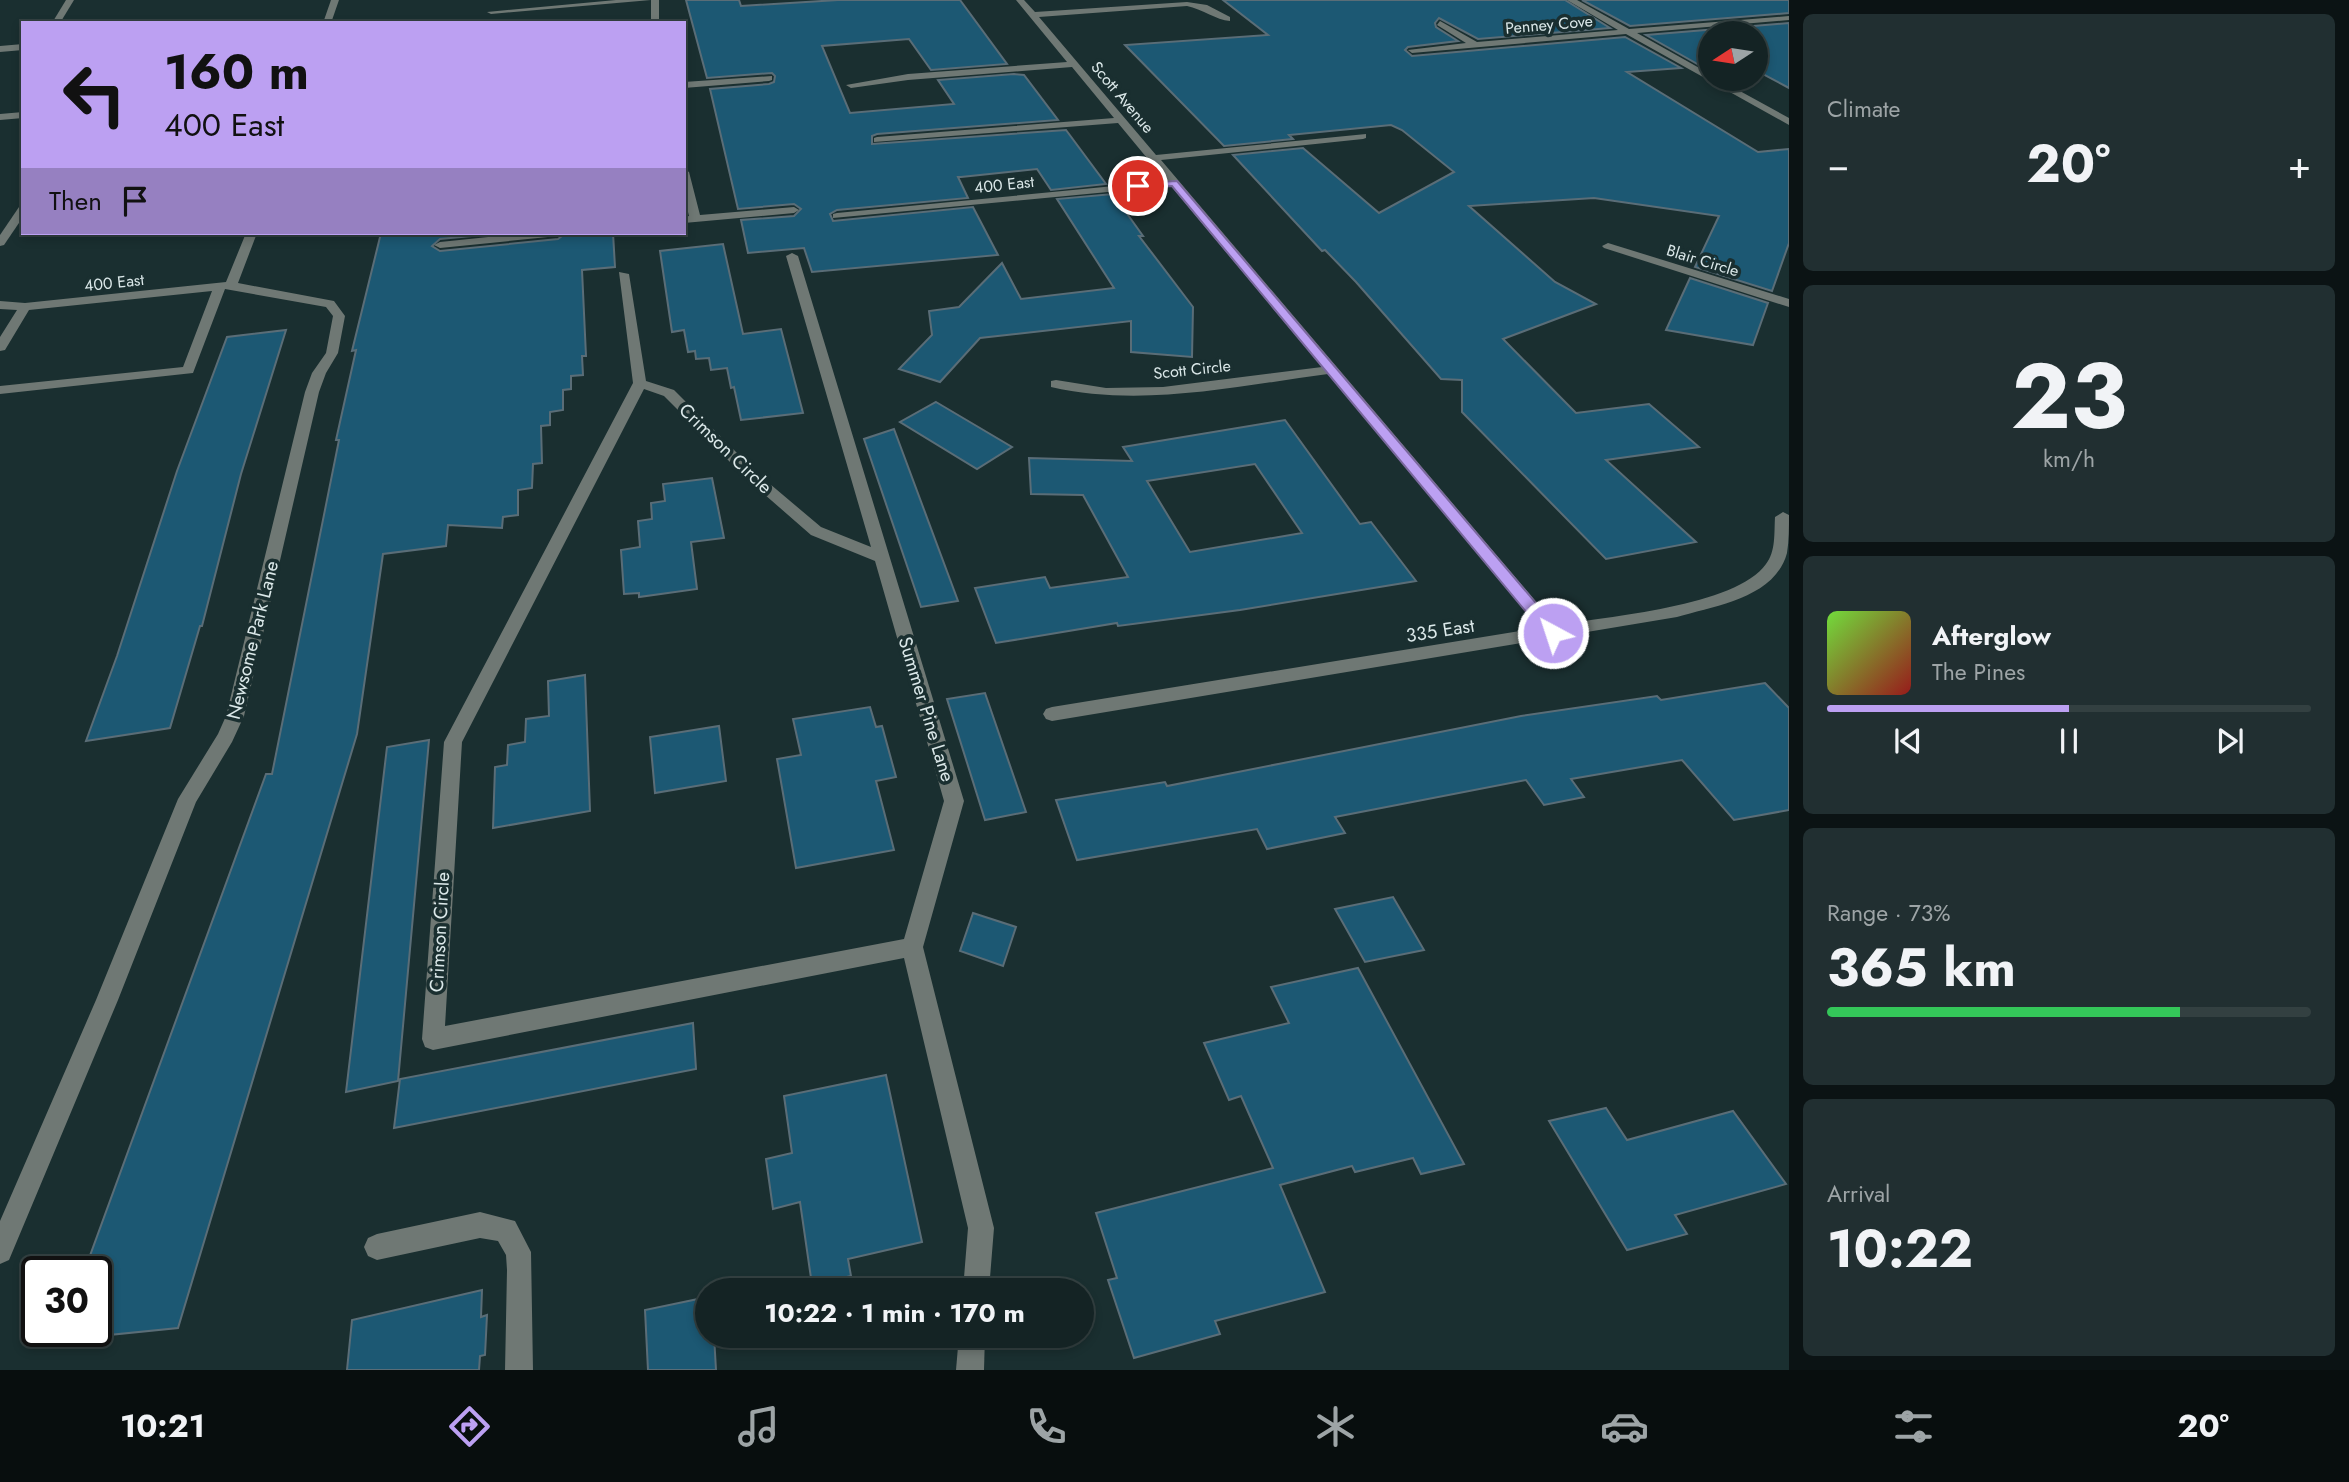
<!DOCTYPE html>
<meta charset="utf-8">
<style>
:root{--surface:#142324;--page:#212f31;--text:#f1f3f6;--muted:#9da4a6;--line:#334041;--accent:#bca0f2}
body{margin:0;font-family:Jost,sans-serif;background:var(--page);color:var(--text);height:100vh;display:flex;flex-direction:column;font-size:26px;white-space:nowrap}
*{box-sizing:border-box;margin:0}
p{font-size:23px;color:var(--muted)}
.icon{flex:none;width:38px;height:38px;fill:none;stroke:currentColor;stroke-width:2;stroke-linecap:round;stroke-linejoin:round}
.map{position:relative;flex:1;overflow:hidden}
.drawer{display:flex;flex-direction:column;gap:14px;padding:14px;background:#0b1314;width:560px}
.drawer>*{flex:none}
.guide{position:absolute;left:21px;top:21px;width:665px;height:214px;border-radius:0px;box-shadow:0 4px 10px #0003,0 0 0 2px var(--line);background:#bca0f2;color:#111;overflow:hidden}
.needle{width:46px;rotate:258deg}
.controls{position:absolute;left:1698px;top:21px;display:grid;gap:14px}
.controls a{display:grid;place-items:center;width:70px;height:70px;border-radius:50%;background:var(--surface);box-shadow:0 4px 10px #0003,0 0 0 2px var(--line);font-size:35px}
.speed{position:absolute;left:21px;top:1256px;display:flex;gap:14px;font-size:35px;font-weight:700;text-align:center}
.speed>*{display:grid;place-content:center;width:91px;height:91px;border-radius:50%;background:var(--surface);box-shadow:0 4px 10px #0003,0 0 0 2px var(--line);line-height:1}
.speed .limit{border:4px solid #111;border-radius:10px;background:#fff;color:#111}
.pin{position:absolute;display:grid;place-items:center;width:60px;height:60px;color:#fff;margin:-30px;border:4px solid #fff;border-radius:50%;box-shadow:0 2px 7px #0007}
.me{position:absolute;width:77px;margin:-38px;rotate:320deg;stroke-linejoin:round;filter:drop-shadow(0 0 5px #0008)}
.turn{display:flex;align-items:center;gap:24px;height:147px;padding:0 28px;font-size:32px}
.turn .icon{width:91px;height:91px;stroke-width:2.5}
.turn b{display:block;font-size:49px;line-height:60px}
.then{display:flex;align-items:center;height:66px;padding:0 28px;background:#0003;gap:14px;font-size:26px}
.big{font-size:52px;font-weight:700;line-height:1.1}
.drawer .tile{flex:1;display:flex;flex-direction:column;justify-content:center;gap:10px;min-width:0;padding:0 24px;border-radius:10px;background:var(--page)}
.drawer .dial{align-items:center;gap:0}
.dial b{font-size:91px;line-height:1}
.song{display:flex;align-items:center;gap:21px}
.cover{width:84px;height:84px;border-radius:10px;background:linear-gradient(135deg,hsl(100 70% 55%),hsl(0 70% 35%))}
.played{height:7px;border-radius:4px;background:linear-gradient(90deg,var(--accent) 50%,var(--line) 50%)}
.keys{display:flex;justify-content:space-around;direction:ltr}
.heat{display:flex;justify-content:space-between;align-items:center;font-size:38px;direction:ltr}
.charge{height:10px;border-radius:5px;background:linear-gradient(90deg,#34c759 73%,var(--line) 0)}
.trip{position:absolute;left:695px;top:1278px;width:399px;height:70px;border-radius:35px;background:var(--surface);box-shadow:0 4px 10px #0003,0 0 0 2px var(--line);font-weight:700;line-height:70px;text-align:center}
.menu{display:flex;height:112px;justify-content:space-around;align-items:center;background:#080e0e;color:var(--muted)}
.menu .icon{width:49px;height:49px}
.menu .on{color:var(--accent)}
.menu b{font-size:32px;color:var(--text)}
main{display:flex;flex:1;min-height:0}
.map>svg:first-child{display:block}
.building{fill:#1c5873;stroke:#5a6d77;stroke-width:2;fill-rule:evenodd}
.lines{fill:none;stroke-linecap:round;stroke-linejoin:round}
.minor{fill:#6f7874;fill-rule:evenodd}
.route{fill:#bca0f2;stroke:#7a689d;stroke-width:2}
.labels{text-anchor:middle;stroke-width:7;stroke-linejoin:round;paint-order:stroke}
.far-street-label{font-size:16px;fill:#dbe8e9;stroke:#1a2f30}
.street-label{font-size:19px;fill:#dbe8e9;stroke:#1a2f30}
</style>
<main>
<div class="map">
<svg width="1789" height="1370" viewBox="0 0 1789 1370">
<rect width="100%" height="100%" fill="#1a2f30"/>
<g class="building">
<polygon points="686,0 739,0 741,6 838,0 960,0 1007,64 931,70 909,39 822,46 850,113 954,104 938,80 1014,74 1024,75 1058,120 877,134 872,136 872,144 1066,130 1106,184 1051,190 1037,169 961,177 958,177 968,198 837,210 830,214 833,221 973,207 998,255 812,272 804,248 748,253 741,220 794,216 801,209 794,204 738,209 710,89 769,84 774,82 775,76 772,73 707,78"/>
<polygon points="1223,0 1565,0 1610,28 1478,39 1439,18 1435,23 1436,27 1458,41 1408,47 1405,50 1412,56 1625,37 1681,68 1627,72 1758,152 1789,149 1789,243 1772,291 1695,267 1719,216 1594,198 1469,206 1555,282 1596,304 1503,339 1576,413 1649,404 1699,447 1606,460 1696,542 1606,559 1462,412 1462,380 1441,379 1356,282 1325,250 1322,251 1233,155 1303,148 1379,213 1454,172 1402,130 1391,125 1289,135 1293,139 1224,146 1125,45 1268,35"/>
<polygon points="1582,0 1789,0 1789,13 1630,26"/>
<polygon points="1789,23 1789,88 1755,70 1755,33 1710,33 1710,66 1701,66 1646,35"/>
<polygon points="1113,194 1143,236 1139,236 1193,307 1192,357 1131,352 1131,321 980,338 940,382 899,369 932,335 929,311 959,307 1002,263 1021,299 1114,288 1057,199"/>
<polygon points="381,233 504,233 440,239 432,246 440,251 558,239 566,233 613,233 615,267 582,270 586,356 582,356 583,375 571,376 571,389 563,390 563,410 550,412 550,425 541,426 542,463 533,464 532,488 518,490 518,515 503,517 502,528 448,525 446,546 383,554 357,734 178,1328 59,1340 62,1332 96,1332 96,1272 84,1272 266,774 272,774 339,440 336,440 356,350 352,351"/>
<polygon points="723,244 743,334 781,329 803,413 741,420 734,387 731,388 727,368 711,370 709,358 696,359 695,351 688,352 684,330 672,332 660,251"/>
<polygon points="1690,278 1768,303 1753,345 1666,330"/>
<polygon points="286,330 241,474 202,626 200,626 170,728 86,741 117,656 177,471 227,337"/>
<polygon points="936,402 1012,447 977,469 900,422"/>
<path d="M1285,420L1360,524L1371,522L1416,581L1240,610L1118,626L1117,623L996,643L975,588L1045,577L1050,588L1128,577L1083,495L1031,494L1029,458L1132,461L1123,447ZM1255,464L1302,533L1190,552L1147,481Z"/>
<polygon points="894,429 958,601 921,607 864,439"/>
<polygon points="712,478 724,538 691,542 697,589 639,597 639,593 624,594 621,550 640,547 638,521 652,519 651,503 665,501 663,484"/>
<polygon points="585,675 590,811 493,828 495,767 507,765 508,745 525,742 526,719 549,716 548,681"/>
<polygon points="1765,683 1789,708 1789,810 1734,820 1682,760 1571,779 1584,797 1544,805 1526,780 1335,817 1345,833 1267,849 1257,829 1077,860 1056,800 1165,782 1167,786 1521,716 1657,696 1661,700"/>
<polygon points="985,693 1026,812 985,820 947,699"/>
<polygon points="870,707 876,727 882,726 896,777 876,781 894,850 796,868 777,759 801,755 793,719"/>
<polygon points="719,726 726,781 655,793 650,737"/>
<polygon points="429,740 398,1081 346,1092 387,747"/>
<polygon points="1393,897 1424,950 1365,962 1335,909"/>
<polygon points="973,913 1016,927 1003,966 960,951"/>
<polygon points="1358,968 1464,1164 1421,1174 1413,1158 1355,1172 1352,1166 1280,1185 1325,1292 1215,1321 1220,1334 1134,1358 1108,1280 1117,1278 1096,1213 1273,1168 1241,1096 1229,1100 1204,1043 1289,1023 1271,987"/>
<polygon points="693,1023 696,1069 394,1128 400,1079"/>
<polygon points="886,1075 922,1242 848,1259 851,1276 812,1285 800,1202 773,1209 766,1159 792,1153 784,1096"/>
<polygon points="1606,1108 1627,1140 1733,1111 1786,1184 1675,1215 1687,1234 1627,1250 1549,1121"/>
<polygon points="482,1290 481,1317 487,1315 485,1355 480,1356 479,1370 347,1370 352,1320"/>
<polygon points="698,1299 701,1325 707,1323 707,1335 714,1335 716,1370 648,1370 645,1310"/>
</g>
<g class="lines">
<g class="minor">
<polygon points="66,0 74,0 60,23 52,23"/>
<polygon points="331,0 339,0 331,23 323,23"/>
<polygon points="616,0 651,0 491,14 487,12"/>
<rect x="651" y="0" width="8" height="23"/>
<path d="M1016,0H1024L1035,12L1187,2L1207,5L1230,17V21C1216,20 1202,9 1187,6L1039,17L1156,155L1366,134V138L1363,139L1161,160L1556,625C1605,617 1737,606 1766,564C1776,551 1774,533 1775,517L1783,512L1789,515C1789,527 1789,541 1787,553C1775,598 1715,606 1677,617L1052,721L1046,719L1043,714L1046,709L1052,707L1539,628L1328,374C1237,386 1142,408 1051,387V381L1056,380L1106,388L1163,387L1322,367L1171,186L833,218V214L837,213L1166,181L1118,123L874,142V138L877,137L1114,118L1072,67L908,80L851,88L846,85L908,74L1067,62Z"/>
<polygon points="1567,0 1577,0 1629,29 1789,16 1789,20 1637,33 1710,74 1710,79 1718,79 1789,118 1789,125 1626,34 1412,53 1408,50 1466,43 1437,25 1440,21 1477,42 1618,30"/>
<polygon points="23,44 23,50 0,52 0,46"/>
<polygon points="772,76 772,80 769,81 684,88 684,82"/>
<polygon points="23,112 23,118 0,120 0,114"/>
<polygon points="684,169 689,172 700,215 794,207 799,210 794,213 684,223 684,217 689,216 684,196"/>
<polygon points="23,206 23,217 4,245 0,246 0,235 19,207"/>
<polygon points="246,233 257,233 238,283 334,301 345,316 338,353 326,373 319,392 244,716 232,742 196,802 118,1000 9,1260 0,1264 0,1221 96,1000 178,799 218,734 226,716 305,392 312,373 326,353 333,316 326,307 225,289 193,373 0,394 0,386 183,367 212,291 29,310 5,350 0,351 0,337 17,310 0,309 0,301 25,303 226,282"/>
<polygon points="527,233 564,233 558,236 440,248 434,245 440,242"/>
<polygon points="1608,243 1789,299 1789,307 1604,248 1602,246"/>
<path d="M792,253L798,256L964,801L923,947L994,1228L989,1290H963L968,1228L904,958L433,1050L425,1047L422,1039L444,742L633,383L619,272L629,274L646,381L674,390L758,474L821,527L871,547L786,256ZM644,389L664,396L748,480L811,535L875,561L944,801L904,939L445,1026L462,742Z"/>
<polygon points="480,1212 515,1221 531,1252 533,1370 505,1370 507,1270 506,1255 498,1241 480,1238 377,1260 368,1256 364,1247 368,1238 377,1234"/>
<polygon points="959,1335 985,1335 984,1370 956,1370"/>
</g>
</g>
<polygon class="route" points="1177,181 1558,629 1560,633 1558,637 1547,637 1172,186 1138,189 1133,186 1138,183"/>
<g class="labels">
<g class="far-street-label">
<text transform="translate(1549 24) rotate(-5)" y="6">Penney Cove</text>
<text transform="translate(1123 97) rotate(50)" y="6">Scott Avenue</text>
<text transform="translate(1004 184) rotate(-6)" y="6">400 East</text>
<text transform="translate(1703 260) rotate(17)" y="6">Blair Circle</text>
<text transform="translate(114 282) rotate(-6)" y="6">400 East</text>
<text transform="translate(1192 369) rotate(-6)" y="6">Scott Circle</text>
</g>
<g class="street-label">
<text transform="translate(726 448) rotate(44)" y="7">Crimson Circle</text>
<text transform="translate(1440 630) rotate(-9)" y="7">335 East</text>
<text transform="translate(252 640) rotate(-76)" y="7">Newsome Park Lane</text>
<text transform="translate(927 709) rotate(73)" y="7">Summer Pine Lane</text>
<text transform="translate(439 932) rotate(-87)" y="7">Crimson Circle</text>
</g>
</g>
</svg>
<div class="controls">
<a><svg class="needle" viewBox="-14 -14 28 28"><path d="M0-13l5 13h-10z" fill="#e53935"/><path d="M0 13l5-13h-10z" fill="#9da4a6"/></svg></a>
</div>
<div class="speed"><div class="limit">30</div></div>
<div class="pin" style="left:1138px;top:186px;background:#d93025"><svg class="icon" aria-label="arrive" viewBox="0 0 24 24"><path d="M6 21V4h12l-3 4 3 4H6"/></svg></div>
<svg class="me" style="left:1553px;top:633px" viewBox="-20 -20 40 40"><circle r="17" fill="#bca0f2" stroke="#fff" stroke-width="3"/><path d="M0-11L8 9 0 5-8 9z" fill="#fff"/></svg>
<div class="trip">10:22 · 1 min · 170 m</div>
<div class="guide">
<div class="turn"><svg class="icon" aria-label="left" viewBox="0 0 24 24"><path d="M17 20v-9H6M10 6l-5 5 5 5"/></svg><div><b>160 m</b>400 East</div></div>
<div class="then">Then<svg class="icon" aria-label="arrive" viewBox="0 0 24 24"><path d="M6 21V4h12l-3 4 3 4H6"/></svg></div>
</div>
</div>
<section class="drawer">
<div class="tile"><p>Climate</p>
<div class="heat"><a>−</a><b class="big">20°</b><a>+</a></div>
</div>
<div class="tile dial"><b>23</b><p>km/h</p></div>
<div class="tile">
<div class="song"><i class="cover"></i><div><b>Afterglow</b><p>The Pines</p></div></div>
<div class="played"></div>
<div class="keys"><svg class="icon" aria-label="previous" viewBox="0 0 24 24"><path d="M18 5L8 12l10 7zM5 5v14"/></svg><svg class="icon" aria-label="pause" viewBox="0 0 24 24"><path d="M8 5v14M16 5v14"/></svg><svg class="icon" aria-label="next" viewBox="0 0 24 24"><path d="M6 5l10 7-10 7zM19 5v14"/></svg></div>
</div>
<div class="tile"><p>Range · 73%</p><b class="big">365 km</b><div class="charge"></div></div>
<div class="tile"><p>Arrival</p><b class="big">10:22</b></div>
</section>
</main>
<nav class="menu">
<b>10:21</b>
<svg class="icon on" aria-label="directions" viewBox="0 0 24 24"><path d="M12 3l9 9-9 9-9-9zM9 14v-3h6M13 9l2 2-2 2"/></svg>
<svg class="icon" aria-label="music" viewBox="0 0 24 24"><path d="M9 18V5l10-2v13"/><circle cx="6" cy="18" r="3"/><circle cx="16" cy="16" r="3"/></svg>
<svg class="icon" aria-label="phone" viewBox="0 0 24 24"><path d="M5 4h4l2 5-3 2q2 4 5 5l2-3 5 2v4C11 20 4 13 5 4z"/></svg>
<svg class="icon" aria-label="climate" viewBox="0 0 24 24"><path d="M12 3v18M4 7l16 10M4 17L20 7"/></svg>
<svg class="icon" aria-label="car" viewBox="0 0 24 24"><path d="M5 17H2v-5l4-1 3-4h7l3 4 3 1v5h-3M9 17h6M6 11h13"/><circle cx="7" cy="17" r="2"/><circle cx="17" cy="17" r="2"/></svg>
<svg class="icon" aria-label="filters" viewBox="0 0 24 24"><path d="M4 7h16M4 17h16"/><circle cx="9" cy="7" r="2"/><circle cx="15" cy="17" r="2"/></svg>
<b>20°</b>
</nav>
